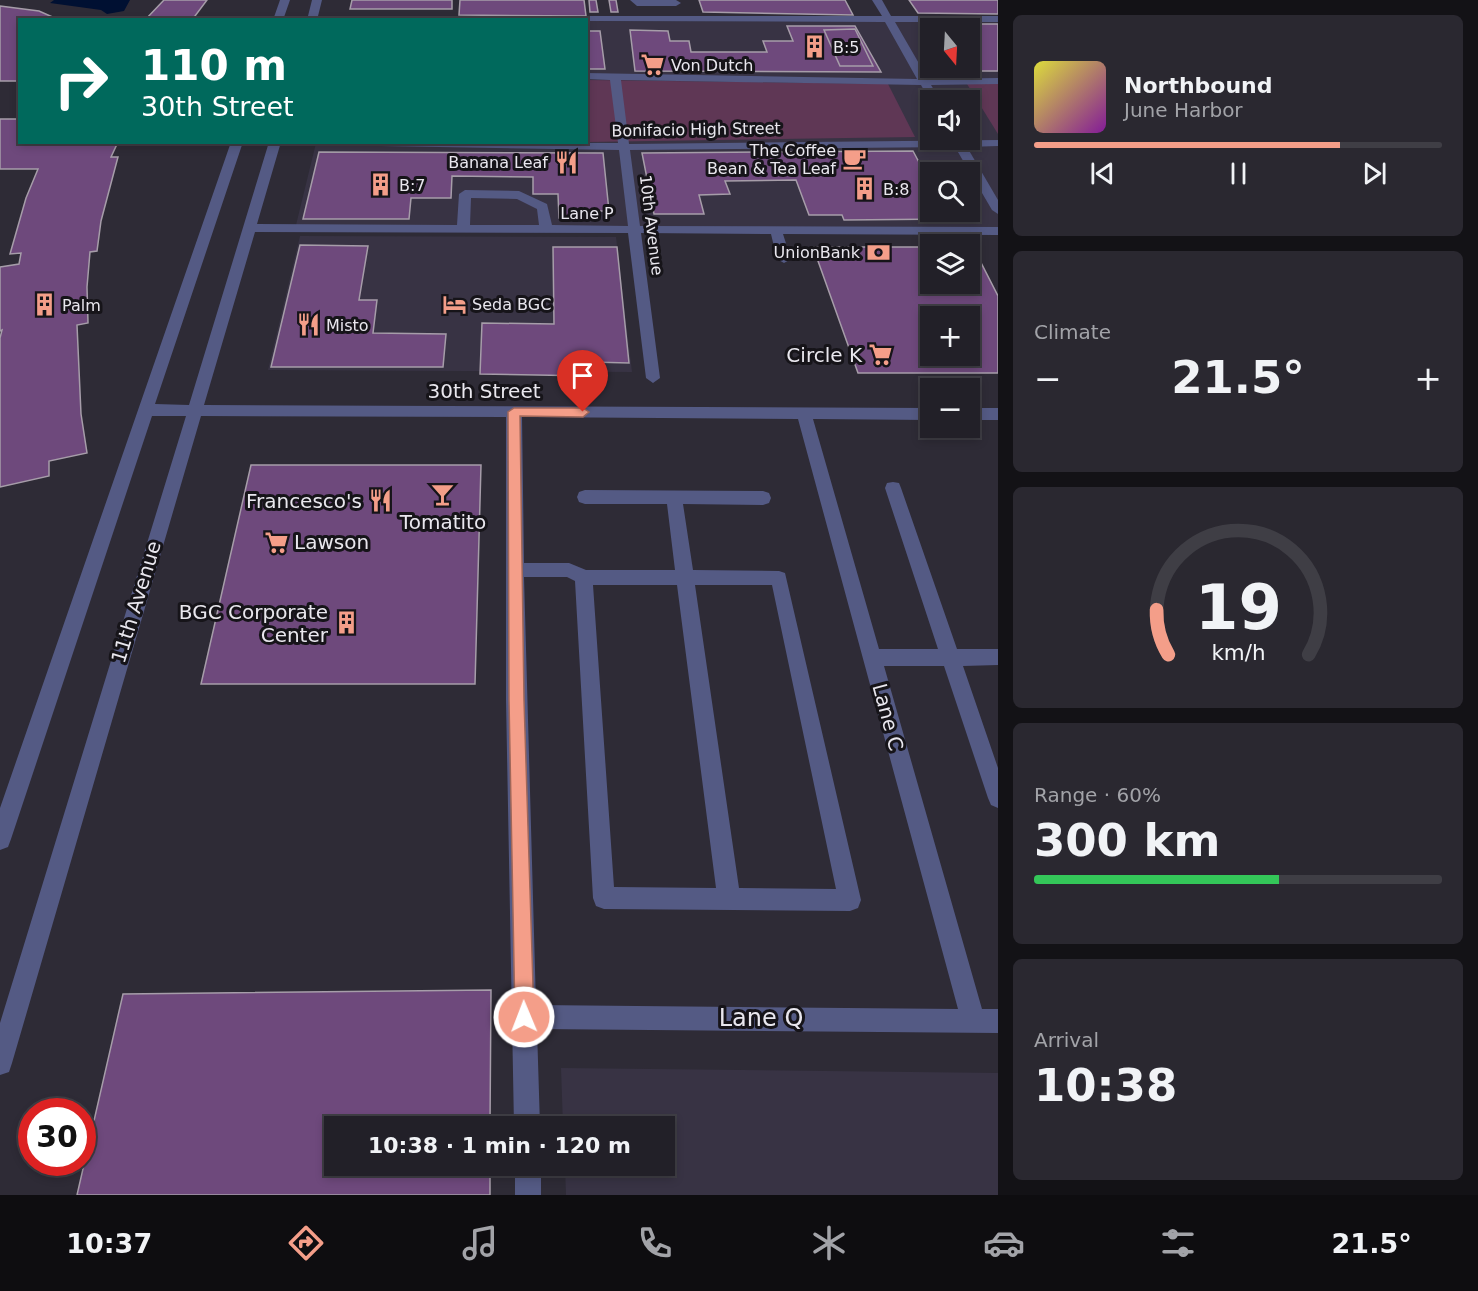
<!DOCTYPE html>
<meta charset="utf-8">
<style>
:root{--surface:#222028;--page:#2a2830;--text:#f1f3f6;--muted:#a2a3a8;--line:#3f3e45;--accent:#f49e89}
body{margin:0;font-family:"DejaVu Sans",sans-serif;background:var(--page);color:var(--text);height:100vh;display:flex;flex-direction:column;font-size:22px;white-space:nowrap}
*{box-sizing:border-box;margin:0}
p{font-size:20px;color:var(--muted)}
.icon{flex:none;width:33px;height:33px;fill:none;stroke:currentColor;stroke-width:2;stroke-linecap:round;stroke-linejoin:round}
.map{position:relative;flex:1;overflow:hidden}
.details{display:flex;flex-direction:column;gap:15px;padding:15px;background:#131216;width:480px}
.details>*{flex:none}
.guide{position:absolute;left:18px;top:18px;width:570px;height:126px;border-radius:0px;box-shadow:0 3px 9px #0003,0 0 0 2px var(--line);background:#00695c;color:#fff;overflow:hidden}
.needle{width:39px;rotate:162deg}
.controls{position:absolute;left:920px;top:18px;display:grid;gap:12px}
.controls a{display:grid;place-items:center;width:60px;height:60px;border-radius:0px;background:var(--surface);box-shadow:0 3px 9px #0003,0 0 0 2px var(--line);font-size:30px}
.speed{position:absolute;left:18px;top:1098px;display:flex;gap:12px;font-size:30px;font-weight:700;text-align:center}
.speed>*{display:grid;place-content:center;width:78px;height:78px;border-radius:50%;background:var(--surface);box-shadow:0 3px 9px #0003,0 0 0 2px var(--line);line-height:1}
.speed .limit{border:9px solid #d22;background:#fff;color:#111}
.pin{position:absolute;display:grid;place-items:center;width:51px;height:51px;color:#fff;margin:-62px -26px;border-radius:50% 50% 50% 0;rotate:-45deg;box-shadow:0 0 6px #0007}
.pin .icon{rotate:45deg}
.me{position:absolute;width:66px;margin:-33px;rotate:359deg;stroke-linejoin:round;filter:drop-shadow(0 0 4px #0008)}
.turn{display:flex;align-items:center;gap:21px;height:126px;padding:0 24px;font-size:27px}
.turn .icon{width:78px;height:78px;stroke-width:2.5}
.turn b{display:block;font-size:42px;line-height:51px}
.big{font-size:45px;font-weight:700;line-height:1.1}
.details .card{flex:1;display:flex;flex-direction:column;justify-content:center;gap:9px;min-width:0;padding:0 21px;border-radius:9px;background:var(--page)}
.details .dial{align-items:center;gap:0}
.dial svg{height:156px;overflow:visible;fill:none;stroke:var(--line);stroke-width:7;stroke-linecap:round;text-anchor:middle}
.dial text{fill:var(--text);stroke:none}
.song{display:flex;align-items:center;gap:18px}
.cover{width:72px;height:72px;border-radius:9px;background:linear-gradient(135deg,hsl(60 70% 55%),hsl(290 70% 35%))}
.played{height:6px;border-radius:3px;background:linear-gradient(90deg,var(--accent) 75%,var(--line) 75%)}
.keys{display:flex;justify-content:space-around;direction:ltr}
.heat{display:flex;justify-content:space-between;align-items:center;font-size:33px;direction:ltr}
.charge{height:9px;border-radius:4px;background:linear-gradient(90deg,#34c759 60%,var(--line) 0)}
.trip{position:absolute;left:324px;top:1116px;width:351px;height:60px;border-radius:0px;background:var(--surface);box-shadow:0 3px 9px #0003,0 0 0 2px var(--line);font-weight:700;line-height:60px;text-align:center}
.menu{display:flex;height:96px;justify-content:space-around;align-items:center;background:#0e0d10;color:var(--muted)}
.menu .icon{width:42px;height:42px}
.menu .active{color:var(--accent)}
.menu b{font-size:27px;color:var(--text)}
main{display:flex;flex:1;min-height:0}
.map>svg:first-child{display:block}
.built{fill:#383344;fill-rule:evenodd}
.green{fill:#5f3755}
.water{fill:#001032}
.building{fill:#6e497c;stroke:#a69da9;stroke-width:1.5;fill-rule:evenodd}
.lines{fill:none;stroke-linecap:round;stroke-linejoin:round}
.minor{fill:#545a84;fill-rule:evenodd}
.route{fill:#f49e89;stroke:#9f6759;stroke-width:1.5}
.labels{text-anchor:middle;stroke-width:6;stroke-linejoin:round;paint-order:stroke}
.far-poi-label{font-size:16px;fill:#e9e7ee;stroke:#161419;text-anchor:start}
.far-street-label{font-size:16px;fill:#e9e7ee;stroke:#161419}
.poi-label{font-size:20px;fill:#e9e7ee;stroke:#161419;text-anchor:end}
.street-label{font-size:20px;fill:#e9e7ee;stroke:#161419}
.near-street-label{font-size:24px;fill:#e9e7ee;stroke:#161419}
</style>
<main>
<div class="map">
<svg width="998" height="1195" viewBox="0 0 998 1195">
<rect width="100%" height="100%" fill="#2e2b36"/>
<g class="built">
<path d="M587,21L998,22V228L296,225L316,143L586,142ZM930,28H969V68H930ZM930,100H969V140H930ZM930,172H969V212H930Z"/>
<polygon points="300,236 616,237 632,372 268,370"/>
<polygon points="561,1068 998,1073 998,1195 566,1195 565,1166 664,1166 664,1126 563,1126"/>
</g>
<g class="green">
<polygon points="587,80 888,84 915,137 587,142"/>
<polygon points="998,83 998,134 967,84"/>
</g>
<polygon class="water" points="54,0 130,0 124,11 107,14 101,10 50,3"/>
<g class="building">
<polygon points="164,0 207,0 192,20 145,20"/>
<polygon points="352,0 452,0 452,9 350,9"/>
<polygon points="460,0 584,0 586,16 459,15"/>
<polygon points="589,0 596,0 598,12 590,12"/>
<polygon points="609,0 616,0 618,12 611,12"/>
<polygon points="699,0 845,0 853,15 703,12"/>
<polygon points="909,0 998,0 998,14 918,13"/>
<polygon points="0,6 39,11 57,19 20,20 20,81 0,81"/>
<polygon points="939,24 998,24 998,71 970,71 967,68 969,28 942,28"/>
<polygon points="787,26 855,26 881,72 635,71 630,30 668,31 670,41 689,41 691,52 767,52 763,41 793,41"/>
<polygon points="855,29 873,66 840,66 824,30"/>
<polygon points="586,31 600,31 605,69 586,69"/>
<polygon points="0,119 20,119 20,142 118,142 111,157 118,157 101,221 97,251 90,252 87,287 88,323 77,325 81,414 87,453 49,461 49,476 0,487 0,338 2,330 0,331 0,267 19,264 21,253 10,254 26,198 38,169 0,169"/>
<polygon points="913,151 930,183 930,212 944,212 948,219 844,220 842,215 809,215 796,180 725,181 730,194 699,195 704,214 654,214 642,153"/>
<polygon points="319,152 603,153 609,211 585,211 586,218 559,218 558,194 533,194 533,177 452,176 451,198 411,198 409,219 303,219"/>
<polygon points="300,245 368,246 359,300 377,300 373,333 446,334 443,367 271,367"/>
<polygon points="553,247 617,247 629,363 591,362 592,376 480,374 482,323 554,324"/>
<path d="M813,247H930V284H969V247H973L998,296V373H858ZM930,316H969V356H930Z"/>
<polygon points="251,465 481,465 475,684 201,684"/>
<polygon points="491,990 490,1126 334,1126 334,1166 490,1166 490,1195 77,1195 123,994"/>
</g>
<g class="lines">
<g class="minor">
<polygon points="280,0 290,0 283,20 273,20"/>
<path d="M312,0H322L318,16H882L872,0H882L891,16H998V22H895L928,79L998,78V84L931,85L940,100L930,101L921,85L621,80L629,144L998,140V146L967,147L998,200V214L992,210L955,147L630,150L640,226L998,227V235L783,234L791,259L784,263L777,259L771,234L641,233L660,378L653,383L646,378L628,233L255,232L204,405L930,408V420L813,419L879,649H938L885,488L887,483L893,482L899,483L901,488L957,649H998V665L963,666L998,768V808L991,805L988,798L944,666H884L982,1009H998V1033L537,1029L540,1126H514L506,700V417L201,416L12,1063L9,1072L0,1075V1023L186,416H152L11,839L8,847L0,850V808L231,142H243L155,404L189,405L269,142H281L257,224L457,225L459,194L465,190L519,191L547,204L552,225L628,226L619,150L323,145L318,142L618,143L610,80L586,79V73L917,79L885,22L307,20ZM471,198L517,199L537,209L539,225H470ZM522,417L798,419L958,1009L536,1005L524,577H567L575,581L593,898L596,906L604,909L850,911L858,908L861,900L785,573L779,571L693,570L683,504L763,505L769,503L771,498L769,493L763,491L585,490L579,492L577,497L579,502L585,504H667L675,570H586L569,563H524ZM593,585H677L716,888L614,887ZM695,585H772L836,889L739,888Z"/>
<polygon points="630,0 676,0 681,3 676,6 637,6"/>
<rect x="969" y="408" width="29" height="12"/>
<rect x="515" y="1166" width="26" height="29"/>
</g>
</g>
<polygon class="route" points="514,408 583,408 589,412 583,417 520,416 524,700 534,1017 531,1024 524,1026 518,1024 515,1017 509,700 508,412"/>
<defs>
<symbol id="building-bare" viewBox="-9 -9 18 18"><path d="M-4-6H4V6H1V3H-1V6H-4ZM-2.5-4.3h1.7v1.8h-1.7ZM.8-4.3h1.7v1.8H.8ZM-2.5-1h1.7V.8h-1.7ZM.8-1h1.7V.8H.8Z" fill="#f49e89" stroke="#161419" stroke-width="2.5" paint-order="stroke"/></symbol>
<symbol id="supermarket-bare" viewBox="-9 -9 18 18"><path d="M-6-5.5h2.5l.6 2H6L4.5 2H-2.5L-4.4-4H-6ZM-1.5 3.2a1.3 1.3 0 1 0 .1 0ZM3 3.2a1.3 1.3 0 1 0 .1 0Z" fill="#f49e89" stroke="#161419" stroke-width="2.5" paint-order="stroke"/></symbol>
<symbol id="cafe-bare" viewBox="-9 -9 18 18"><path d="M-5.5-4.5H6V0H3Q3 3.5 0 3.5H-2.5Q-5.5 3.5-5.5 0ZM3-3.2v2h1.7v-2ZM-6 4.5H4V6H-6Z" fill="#f49e89" stroke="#161419" stroke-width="2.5" paint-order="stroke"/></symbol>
<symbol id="restaurant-bare" viewBox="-9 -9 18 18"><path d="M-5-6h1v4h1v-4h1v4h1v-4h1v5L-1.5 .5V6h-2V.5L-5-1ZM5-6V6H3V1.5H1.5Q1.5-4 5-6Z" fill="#f49e89" stroke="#161419" stroke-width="2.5" paint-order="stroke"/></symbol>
<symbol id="bank-bare" viewBox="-9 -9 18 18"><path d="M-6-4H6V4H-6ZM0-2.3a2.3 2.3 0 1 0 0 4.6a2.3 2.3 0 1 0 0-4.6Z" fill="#f49e89" stroke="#161419" stroke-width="2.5" paint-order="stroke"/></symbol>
<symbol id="hotel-bare" viewBox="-9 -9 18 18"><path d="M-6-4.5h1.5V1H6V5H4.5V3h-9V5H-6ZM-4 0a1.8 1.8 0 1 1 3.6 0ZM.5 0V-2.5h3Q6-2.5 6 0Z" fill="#f49e89" stroke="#161419" stroke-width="2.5" paint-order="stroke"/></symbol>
<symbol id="bar-bare" viewBox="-9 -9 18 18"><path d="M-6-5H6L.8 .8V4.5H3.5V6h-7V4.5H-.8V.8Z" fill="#f49e89" stroke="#161419" stroke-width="2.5" paint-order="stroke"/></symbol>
</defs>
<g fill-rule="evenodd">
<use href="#building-bare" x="798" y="30" width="33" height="33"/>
<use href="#supermarket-bare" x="636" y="48" width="33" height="33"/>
<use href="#cafe-bare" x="838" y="142" width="33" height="33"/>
<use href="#restaurant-bare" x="550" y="146" width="33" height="33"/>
<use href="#building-bare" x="364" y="168" width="33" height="33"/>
<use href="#building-bare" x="848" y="172" width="33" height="33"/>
<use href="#bank-bare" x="862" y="236" width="33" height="33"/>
<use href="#hotel-bare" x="438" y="288" width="33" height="33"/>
<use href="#building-bare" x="28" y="288" width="33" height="33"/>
<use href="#restaurant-bare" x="292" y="308" width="33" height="33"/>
<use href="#supermarket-bare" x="864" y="338" width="33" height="33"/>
<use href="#bar-bare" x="426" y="478" width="33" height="33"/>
<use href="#restaurant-bare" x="364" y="484" width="33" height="33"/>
<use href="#supermarket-bare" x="260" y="526" width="33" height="33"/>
<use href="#building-bare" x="330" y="606" width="33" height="33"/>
</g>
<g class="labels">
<g class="far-poi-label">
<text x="833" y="53">B:5</text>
<text x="671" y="71">Von Dutch</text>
<text x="836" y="156" text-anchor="end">The Coffee<tspan x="836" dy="18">Bean &amp; Tea Leaf</tspan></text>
<text x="548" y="168" text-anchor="end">Banana Leaf</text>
<text x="399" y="191">B:7</text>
<text x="883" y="195">B:8</text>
<text x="860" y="258" text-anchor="end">UnionBank</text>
<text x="472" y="310">Seda BGC</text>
<text x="62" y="311">Palm</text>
<text x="326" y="331">Misto</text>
</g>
<g class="far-street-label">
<text transform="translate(696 129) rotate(-1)" y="6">Bonifacio High Street</text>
<text x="587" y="219">Lane P</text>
<text transform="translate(652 225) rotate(83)" y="6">10th Avenue</text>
</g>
<g class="poi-label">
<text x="862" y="362">Circle K</text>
<text x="362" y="508">Francesco's</text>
<text x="443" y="529" text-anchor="middle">Tomatito</text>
<text x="294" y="549" text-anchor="start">Lawson</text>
<text x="328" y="619">BGC Corporate<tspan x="328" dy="23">Center</tspan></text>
</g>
<g class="street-label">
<text x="484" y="398">30th Street</text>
<text transform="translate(136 602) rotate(-73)" y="7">11th Avenue</text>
<text transform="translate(888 717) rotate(75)" y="7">Lane C</text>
</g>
<g class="near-street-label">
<text x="761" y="1026">Lane Q</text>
</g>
</g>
</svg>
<div class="controls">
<a><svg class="needle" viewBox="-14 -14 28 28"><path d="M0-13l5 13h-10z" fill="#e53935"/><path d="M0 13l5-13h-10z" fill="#a2a3a8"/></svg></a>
<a><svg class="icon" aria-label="sound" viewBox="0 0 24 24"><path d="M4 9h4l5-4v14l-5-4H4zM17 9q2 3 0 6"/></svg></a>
<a><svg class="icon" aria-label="search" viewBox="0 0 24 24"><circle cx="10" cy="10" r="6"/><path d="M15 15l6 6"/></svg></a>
<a><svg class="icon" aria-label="layers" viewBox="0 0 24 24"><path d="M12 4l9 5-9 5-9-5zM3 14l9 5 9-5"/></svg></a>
<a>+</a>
<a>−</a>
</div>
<div class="speed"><div class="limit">30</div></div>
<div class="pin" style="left:583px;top:412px;background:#d93025"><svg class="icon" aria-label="arrive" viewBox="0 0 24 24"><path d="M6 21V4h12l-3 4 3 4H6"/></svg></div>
<svg class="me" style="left:524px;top:1017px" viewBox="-20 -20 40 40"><circle r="17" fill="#f49e89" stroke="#fff" stroke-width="3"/><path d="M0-11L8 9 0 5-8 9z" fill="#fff"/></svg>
<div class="trip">10:38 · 1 min · 120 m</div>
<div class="guide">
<div class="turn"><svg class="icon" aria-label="right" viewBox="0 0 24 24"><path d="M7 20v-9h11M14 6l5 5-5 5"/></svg><div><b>110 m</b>30th Street</div></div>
</div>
</div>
<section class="details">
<div class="card">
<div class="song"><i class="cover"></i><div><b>Northbound</b><p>June Harbor</p></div></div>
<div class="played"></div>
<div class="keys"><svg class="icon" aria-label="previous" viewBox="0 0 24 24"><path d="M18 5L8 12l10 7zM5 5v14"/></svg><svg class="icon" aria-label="pause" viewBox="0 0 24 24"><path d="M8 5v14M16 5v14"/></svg><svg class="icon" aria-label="next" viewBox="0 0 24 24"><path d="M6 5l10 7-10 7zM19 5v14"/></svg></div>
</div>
<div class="card"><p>Climate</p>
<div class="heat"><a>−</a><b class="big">21.5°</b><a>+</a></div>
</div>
<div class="card dial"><svg viewBox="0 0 100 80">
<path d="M14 69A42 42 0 1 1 86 69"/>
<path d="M14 69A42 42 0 0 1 8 46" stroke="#f49e89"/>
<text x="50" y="56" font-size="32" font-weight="700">19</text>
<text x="50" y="72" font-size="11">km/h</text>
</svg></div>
<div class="card"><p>Range · 60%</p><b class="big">300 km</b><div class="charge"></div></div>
<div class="card"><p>Arrival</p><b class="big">10:38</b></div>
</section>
</main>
<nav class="menu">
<b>10:37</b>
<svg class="icon active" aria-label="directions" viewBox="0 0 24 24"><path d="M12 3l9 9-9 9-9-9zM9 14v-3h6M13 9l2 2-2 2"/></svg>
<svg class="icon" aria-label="music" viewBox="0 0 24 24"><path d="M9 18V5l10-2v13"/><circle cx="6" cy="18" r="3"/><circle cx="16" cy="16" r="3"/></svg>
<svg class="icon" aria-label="phone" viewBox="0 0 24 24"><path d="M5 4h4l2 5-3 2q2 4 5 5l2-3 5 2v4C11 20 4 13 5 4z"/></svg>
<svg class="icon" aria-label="climate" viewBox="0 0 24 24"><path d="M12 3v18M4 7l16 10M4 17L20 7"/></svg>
<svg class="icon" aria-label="car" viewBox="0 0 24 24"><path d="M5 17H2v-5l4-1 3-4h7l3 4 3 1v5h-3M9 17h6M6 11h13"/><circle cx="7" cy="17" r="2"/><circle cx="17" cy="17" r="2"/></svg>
<svg class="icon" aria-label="filters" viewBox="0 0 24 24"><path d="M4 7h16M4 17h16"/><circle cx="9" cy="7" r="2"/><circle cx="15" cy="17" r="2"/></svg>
<b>21.5°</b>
</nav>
